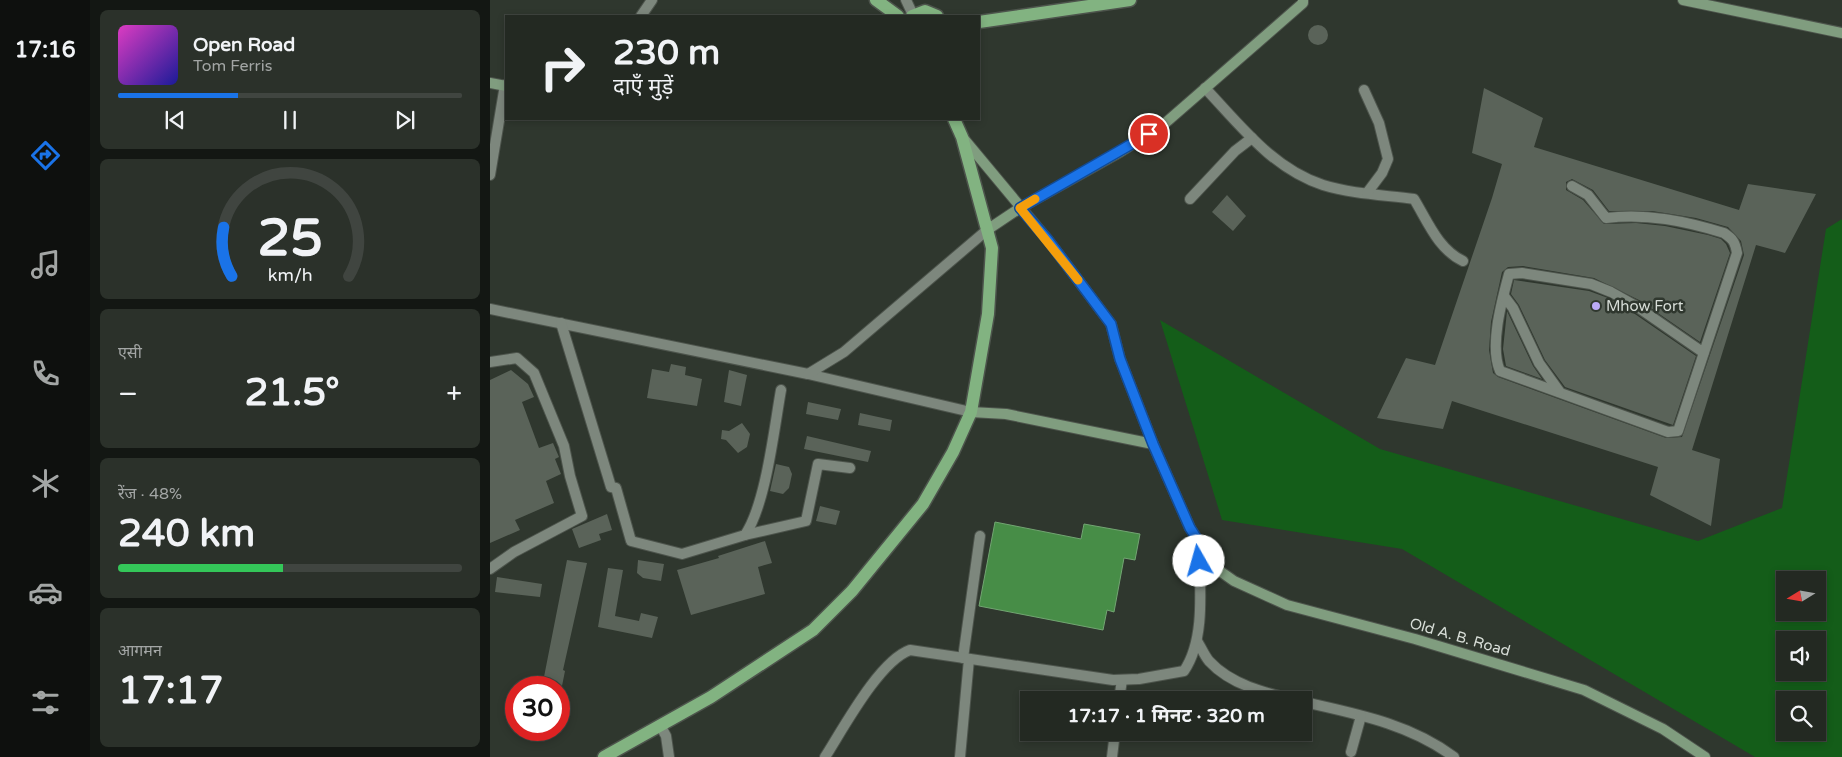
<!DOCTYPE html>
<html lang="hi">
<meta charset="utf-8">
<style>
:root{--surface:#232922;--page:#2b312a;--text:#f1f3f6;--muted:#a3a6a5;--line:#404540;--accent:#1a73e8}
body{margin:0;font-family:"Varela Round","Noto Sans Devanagari",sans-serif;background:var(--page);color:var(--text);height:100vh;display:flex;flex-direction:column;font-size:19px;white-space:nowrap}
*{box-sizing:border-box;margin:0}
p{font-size:16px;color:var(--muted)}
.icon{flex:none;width:28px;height:28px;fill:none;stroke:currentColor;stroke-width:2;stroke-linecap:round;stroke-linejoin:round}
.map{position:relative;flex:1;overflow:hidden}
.details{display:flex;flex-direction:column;gap:10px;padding:10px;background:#131713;width:400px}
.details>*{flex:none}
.top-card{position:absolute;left:15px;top:15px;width:475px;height:105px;border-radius:0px;box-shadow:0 2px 8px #0003,0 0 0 1px var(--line);background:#232922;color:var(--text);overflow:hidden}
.needle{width:32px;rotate:259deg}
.tools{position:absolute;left:1286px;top:571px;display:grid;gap:10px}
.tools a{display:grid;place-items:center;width:50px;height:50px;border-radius:0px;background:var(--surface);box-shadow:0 2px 8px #0003,0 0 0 1px var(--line);font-size:25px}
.speed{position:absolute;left:15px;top:676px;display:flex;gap:10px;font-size:25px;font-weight:700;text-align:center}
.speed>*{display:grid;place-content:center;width:65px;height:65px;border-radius:50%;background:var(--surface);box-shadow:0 2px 8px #0003,0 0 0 1px var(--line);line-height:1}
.speed .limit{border:8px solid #d22;background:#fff;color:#111}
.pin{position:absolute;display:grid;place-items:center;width:42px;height:42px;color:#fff;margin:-21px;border:2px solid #fff;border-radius:50%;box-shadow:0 1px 5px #0007}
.me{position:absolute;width:55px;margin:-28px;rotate:353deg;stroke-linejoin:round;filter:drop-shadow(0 0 4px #0008)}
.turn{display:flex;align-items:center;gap:18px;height:105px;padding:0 25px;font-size:22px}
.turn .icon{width:65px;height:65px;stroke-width:2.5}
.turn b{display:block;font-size:35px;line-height:42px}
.big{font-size:38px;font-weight:700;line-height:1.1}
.details .widget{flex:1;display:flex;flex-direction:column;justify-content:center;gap:8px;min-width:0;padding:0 18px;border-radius:8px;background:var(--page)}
.details .dial{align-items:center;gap:0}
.dial svg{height:130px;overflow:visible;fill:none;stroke:var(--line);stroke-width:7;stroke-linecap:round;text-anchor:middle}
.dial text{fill:var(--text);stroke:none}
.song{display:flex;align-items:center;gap:15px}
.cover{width:60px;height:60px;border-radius:8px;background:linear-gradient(135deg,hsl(310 70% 55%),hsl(240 70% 35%))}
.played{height:5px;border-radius:2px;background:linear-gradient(90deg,var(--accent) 35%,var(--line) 35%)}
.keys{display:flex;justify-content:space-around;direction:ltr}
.heat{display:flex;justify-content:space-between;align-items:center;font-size:28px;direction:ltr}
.charge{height:8px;border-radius:4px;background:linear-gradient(90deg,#34c759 48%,var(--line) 0)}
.trip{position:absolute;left:530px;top:691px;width:292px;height:50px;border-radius:0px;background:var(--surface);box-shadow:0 2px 8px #0003,0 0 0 1px var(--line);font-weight:700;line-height:50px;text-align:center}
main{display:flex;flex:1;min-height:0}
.tab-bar{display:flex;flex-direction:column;width:90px;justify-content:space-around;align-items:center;background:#0e100e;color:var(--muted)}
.tab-bar .icon{width:35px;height:35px}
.tab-bar .current{color:var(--accent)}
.tab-bar b{font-size:22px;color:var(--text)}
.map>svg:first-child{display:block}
.green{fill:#145d19;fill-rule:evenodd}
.water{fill:#478d47;stroke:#72a572}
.building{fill:#5a6359;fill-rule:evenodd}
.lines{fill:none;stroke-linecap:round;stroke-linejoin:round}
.street-casing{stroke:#4d544c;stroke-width:12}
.secondary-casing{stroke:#4d544c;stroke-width:12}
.primary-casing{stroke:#4d544c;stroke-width:15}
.street{stroke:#7d877d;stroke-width:10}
.secondary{stroke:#809d7f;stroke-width:10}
.primary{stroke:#82b381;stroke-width:12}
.route-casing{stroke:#114b97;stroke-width:12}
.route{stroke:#1a73e8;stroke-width:9}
.slow{stroke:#f59e0b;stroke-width:9}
.poi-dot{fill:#bbaaf6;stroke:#2f372e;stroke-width:2}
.labels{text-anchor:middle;stroke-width:5;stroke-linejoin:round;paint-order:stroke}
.poi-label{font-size:15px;fill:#d8ded8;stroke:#2f372e;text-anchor:start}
.street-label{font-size:15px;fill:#d8ded8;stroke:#2f372e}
</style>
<main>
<nav class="tab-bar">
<b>17:16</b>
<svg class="icon current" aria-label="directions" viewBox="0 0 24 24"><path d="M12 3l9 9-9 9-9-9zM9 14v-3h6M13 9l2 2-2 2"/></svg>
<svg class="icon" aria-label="music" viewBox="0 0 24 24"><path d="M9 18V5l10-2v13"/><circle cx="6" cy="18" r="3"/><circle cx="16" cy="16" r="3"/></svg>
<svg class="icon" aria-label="phone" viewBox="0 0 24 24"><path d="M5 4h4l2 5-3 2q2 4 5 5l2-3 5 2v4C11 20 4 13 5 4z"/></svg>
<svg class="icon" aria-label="climate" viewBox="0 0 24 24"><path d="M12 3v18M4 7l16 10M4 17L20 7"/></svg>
<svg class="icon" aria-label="car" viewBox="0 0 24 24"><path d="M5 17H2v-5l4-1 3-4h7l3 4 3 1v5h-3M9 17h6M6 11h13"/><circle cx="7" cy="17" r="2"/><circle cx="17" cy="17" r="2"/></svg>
<svg class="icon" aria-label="filters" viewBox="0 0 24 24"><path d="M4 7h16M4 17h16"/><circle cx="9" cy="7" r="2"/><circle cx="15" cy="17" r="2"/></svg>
</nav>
<section class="details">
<div class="widget">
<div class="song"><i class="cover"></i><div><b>Open Road</b><p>Tom Ferris</p></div></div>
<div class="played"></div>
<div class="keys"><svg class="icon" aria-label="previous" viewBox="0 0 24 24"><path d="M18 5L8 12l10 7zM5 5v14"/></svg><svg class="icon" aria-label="pause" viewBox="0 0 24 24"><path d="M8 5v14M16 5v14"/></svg><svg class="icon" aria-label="next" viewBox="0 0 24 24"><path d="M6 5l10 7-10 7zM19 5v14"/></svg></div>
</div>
<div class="widget dial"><svg viewBox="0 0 100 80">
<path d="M14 69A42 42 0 1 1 86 69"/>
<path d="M14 69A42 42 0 0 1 9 39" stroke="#1a73e8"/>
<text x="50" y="56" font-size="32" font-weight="700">25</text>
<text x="50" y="72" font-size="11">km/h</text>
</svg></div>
<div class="widget"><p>एसी</p>
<div class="heat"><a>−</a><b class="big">21.5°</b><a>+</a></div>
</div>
<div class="widget"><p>रेंज · 48%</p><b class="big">240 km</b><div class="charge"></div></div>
<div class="widget"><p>आगमन</p><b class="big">17:17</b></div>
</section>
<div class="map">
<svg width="1352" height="757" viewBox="0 0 1352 757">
<rect width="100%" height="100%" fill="#2f372e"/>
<path class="green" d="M1352,219V757H1265L912,549L732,520L670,320L890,449L1208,541L1292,508L1336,229ZM1295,580H1328V612H1295ZM1295,640H1328V672H1295ZM1295,700H1328V732H1295Z"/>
<polygon class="water" points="505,522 591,539 594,524 650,534 645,560 634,558 624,612 617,610 613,630 489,606"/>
<g class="building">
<circle cx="828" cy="35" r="10"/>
<path d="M994,88L1053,118L1044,147L1249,210L1258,184L1326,194L1295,253L1266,245L1202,450L1230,459L1221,526L1160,495L1168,467L962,401L953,429L887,418L916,358L945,365L1002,198L1012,164L982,153ZM1082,179L1103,190L1119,211H1162L1206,218L1238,227L1251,241L1254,255L1192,437L1176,438L1008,377L1003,373L999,350L1001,322L1012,272L1018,267L1033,266L1104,278L1149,300L1210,342L1240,253L1236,244L1231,239L1218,235L1175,226L1146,223L1114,224L1093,200L1076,190V182Z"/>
<polygon points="737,195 756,216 743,231 722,212"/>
<polygon points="1024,280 1099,291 1118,298 1142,312 1206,356 1183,425 1075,387 1055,360 1029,305 1021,294"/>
<polygon points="1017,311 1043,366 1052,379 1016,366 1013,349"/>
<polygon points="181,364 196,367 195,375 212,379 207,406 157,398 162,369 179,372"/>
<polygon points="21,370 38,384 44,397 32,402 49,448 63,443 69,457 65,459 71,474 56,481 64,503 25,520 30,530 0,543 0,380"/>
<polygon points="239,370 257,375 251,406 234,402"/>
<polygon points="318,402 351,409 348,420 316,414"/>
<polygon points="370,413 402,420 400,431 368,425"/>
<polygon points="252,423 260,434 257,447 248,453 236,440 231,439 232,430 239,431"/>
<polygon points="317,436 381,451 378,462 314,449"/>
<polygon points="286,464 299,467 302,474 299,488 293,494 280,491"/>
<polygon points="330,506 350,511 346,525 326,521"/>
<polygon points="117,514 122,530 109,534 111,540 89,548 82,529"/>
<polygon points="275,541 282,563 268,567 275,594 201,615 187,570 229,558 228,556"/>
<polygon points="77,560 97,563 73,670 75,671 72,686 53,682"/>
<polygon points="148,560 174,564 171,581 153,578 147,573"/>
<polygon points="118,568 133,570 125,616 149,621 151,613 168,617 162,638 108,627"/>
<polygon points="7,577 52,584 50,597 5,592"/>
</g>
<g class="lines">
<defs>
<g id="street">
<polyline points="416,0 423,15"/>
<polyline points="151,16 162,0"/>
<path d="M715,88C750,125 783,169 833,185C862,194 894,195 924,199C938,222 948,249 973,261"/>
<polyline points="874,90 889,123 898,159 892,173 877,193"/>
<polyline points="0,175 15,85"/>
<path d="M1082,186L1098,195L1116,218C1157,213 1195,221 1234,233C1243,239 1245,242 1247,253L1188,431L1178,432L1010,371C999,346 1012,300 1019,274L1032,273L1101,284L1121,292L1146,306L1214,353"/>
<polyline points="700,199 745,151 762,138"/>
<polyline points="1014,296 1023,308 1049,363 1069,391"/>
<polyline points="0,309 318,374 481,412"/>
<path d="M71,323L118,477L121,487L126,488L141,541L192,554L255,535C276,504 284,429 291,390"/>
<polyline points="0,362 27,358 44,373 74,446 80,476 92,516 24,552 0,569"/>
<polyline points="318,374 354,352 497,230"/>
<polyline points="255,535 316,521 328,464 360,468"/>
<path d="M707,641C711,647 714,655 719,661C741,685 775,693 806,700"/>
<polyline points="473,658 490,536"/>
<polyline points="629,700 632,680"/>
<path d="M814,702C867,714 920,724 964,757"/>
<polyline points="170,725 176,736 179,757"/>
<polyline points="861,752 871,716"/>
<path d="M335,757C353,729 389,661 420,650L623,680L649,679L694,671C717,637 709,582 709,542"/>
<polyline points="470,757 479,659"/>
<polyline points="622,757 625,732"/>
</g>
<g id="secondary">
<polyline points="1193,0 1352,33"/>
<polyline points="0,83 16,86"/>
<polyline points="474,139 558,240 621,324 630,359 663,444 700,528 727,569 744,581 797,605 925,639 1094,690 1173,729 1215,757"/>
<polyline points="497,230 530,208 630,152 673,125 813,3 813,0"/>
<polyline points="481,412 516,414 663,444"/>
</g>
<g id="primary">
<polyline points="386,0 408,16"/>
<polyline points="422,16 435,11 447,16"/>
<polyline points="489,22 640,0"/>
<polyline points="114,757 221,697 323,630 362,591 433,504 463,452 481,412 498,314 502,248 472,137 464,119"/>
</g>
</defs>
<use href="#street" class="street-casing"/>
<use href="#secondary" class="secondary-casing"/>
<use href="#primary" class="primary-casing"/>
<use href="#street" class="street"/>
<use href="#secondary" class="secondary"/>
<use href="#primary" class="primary"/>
</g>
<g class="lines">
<defs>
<polyline id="route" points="659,134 530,208 558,240 621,324 630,359 663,444 700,528 709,542 709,561"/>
</defs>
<use href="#route" class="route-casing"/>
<use href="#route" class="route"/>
<polyline class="slow" points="545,199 530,208 588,280"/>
</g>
<circle class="poi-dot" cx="1106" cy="306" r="5"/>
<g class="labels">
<g class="poi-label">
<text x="1116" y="311">Mhow Fort</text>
</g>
<g class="street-label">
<text transform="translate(970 637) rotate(16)" y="5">Old A. B. Road</text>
</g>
</g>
</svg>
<div class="tools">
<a><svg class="needle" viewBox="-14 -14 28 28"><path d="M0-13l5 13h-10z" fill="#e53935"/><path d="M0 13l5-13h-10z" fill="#a3a6a5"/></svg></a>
<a><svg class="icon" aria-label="sound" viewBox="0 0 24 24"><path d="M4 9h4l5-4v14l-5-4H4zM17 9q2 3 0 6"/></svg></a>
<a><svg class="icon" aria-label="search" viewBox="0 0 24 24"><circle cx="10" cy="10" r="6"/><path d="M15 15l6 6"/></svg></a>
</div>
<div class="speed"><div class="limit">30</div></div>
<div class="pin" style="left:659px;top:134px;background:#d93025"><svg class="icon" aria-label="arrive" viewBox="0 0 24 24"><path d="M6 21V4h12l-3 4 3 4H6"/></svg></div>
<svg class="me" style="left:709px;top:561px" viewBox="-20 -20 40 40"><circle r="19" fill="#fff"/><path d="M0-13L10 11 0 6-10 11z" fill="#1a73e8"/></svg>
<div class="trip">17:17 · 1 मिनट · 320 m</div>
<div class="top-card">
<div class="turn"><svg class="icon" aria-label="right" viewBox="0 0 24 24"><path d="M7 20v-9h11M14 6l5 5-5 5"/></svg><div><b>230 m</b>दाएँ मुड़ें</div></div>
</div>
</div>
</main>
